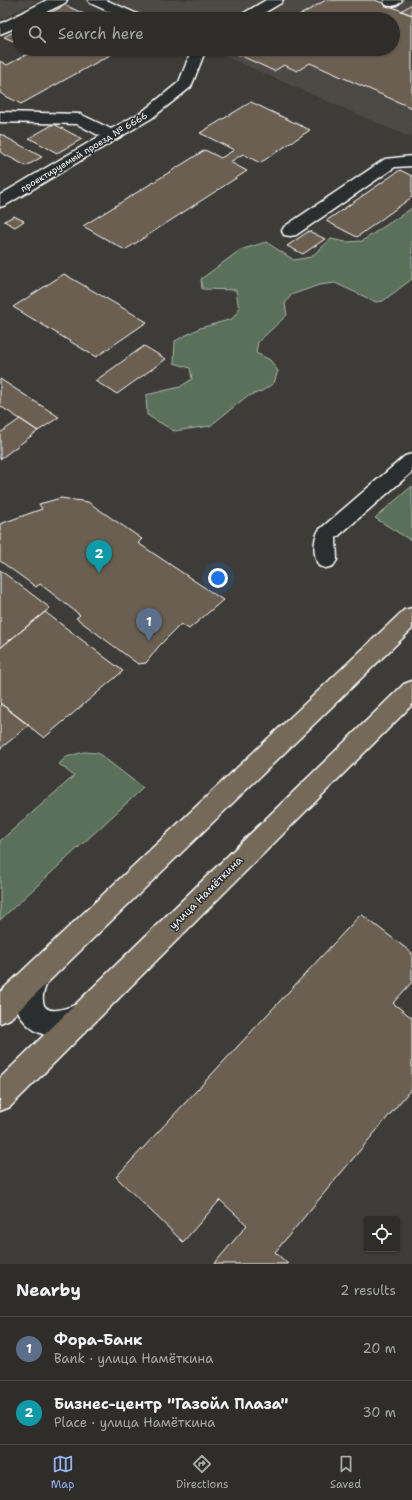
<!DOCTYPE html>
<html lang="en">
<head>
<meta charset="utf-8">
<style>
  :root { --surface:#2e2d2a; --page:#3a3936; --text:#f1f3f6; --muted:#a7a8a8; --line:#494947; --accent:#95b2f1 }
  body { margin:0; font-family:"Shantell Sans",sans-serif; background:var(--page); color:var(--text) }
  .controls { position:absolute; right:12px; bottom:12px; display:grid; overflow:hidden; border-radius:4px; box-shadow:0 1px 3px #0004 }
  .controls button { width:36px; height:36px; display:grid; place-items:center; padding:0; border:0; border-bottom:1px solid var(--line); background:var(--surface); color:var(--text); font:20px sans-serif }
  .you { position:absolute; left:218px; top:578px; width:14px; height:14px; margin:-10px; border:3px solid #fff; border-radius:50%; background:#1a73e8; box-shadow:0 0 0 6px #1a73e833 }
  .badge { display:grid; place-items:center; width:26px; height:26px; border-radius:50%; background:var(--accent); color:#fff; font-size:13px; font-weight:700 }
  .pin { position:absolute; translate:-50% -33px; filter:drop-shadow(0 1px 2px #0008) }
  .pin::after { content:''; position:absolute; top:21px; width:14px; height:12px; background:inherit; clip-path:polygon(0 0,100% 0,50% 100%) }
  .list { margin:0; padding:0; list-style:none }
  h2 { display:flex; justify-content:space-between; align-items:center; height:52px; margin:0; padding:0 16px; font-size:17px }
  h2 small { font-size:13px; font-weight:400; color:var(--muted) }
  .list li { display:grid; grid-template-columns:26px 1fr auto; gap:12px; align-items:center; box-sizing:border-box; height:64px; padding:0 16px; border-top:1px solid var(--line) }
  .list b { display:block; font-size:15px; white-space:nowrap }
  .list p { margin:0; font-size:13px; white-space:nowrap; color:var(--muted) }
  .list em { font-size:13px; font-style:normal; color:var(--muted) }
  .icon { flex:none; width:22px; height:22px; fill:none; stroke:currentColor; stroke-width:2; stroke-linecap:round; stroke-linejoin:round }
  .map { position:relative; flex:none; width:412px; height:1264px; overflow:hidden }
  .search { position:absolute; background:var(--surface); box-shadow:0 1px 3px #0004; left:12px; right:12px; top:12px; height:44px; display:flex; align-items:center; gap:10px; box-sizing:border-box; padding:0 14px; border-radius:22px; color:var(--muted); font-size:15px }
  .sheet { height:180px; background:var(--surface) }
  nav { display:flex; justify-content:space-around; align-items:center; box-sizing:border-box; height:56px; border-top:1px solid var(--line); background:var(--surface); font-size:11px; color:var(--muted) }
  nav a { display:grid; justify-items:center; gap:2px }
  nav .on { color:var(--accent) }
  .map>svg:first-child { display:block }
  .built { fill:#4e4a44 }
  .green { fill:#5a6f5a; stroke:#acb7ac }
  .building { fill:#6a5e51; stroke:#fff }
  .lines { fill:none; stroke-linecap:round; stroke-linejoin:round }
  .minor-casing { stroke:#fff; stroke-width:3 }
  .major-casing { stroke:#fff; stroke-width:3 }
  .minor { fill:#2a2d2e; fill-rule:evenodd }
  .major { fill:#746a5a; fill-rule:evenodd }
  .labels { text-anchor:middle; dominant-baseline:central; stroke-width:3; stroke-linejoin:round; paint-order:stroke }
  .far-street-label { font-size:9px; fill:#fff; stroke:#2a2d2e }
  .street-label { font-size:11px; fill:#fff; stroke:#2a2d2e }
</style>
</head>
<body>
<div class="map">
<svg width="412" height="1264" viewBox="0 0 412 1264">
  <rect width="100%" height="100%" fill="#3d3c38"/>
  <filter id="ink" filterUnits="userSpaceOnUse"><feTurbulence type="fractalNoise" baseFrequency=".025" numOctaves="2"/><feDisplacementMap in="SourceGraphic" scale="8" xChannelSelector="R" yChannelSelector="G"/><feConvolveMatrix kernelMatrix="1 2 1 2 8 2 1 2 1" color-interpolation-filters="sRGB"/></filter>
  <g filter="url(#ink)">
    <path class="built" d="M0,0H39L0,20Z
      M105,0H412V138L208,49H393V19H145Z"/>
    <path class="green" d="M412,208V279L383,301L376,302L335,283L319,285L291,295L285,304L287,315L258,342L256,353L270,360L278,371L274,383L262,391L246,397L210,426L174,431L147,415L146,395L180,387L192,379L190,368L174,363L175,341L200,328L232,319L239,310L236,290L202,289L201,279L240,250L266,242L294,260L311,257L331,239L346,242L362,241Z
      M412,486V538L410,540L375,518Z
      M84,752L98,753L143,788L0,920V841L74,776L59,764L66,757Z"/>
    <path class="building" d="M326,0H375L412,15V108L310,63L297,71L284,65L274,71L235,53L241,49H393V19H293Z
      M412,4V15L401,11Z
      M65,5L95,19H39Z
      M19,29V42L18,43L4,37Z
      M37,49H121L21,104L0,93V61L7,65Z
      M251,102L310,130L260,163L243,154L230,162L247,171L125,250L83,226L205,150L221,158L234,150L200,133Z
      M54,124L82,139L57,153L29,138Z
      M0,134L42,157L26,166L0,152Z
      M400,170L412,176V197L357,237L326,221Z
      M14,216L24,221L15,227L4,221Z
      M309,231L325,239L303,254L287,246Z
      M64,274L147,322L96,357L13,307Z
      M144,346L166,359L117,394L95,381Z
      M0,379L59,417L38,431L20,419L0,406Z
      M20,419L38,431L0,459V433Z
      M61,498L88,502L142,539L138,543L223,600L189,629L181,624L159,646L146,663L138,664L76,618L80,615L40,584L36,587L0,561V524L42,509L39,504Z
      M0,570L50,608L0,648Z
      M45,612L123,671L44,738L0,703V648Z
      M1,704L29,725L0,749V705Z
      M361,914L412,953V982L393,1003L412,1018V1088L275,1252L288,1264H214L247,1225L220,1200L183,1242L116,1177Z"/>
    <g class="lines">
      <g class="minor-casing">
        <path id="minor" d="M47,0H67L65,3L32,19H19V26L0,34V24Z
          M88,0H106L142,16L144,19H125L90,3Z
          M266,0H283L281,3L254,19H237L239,16Z
          M385,0H402C398,6 392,7 386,5L384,2Z
          M192,49H206L191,87L152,118L6,205L0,207V195L100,136L77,124L0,122V112L80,114L111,129L142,112L179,82Z
          M412,156V166L395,167L296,235L290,236L284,235L282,231L284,227L385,159Z
          M412,454V472L336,538L337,560L333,566L326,568L319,566C313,556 313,539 319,530L405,456Z
          M35,965L44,968C45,970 48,975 48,977C48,982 44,989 43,995C40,1021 70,1007 82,1002L92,1006L95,1015L92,1024C81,1028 71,1034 60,1036C38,1039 15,1020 16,998C17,987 22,978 26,968Z"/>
      </g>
      <g class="major-casing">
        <path id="major" d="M412,608V629L10,1019L0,1023V992L404,610Z
          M412,681V705L10,1107L0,1111V1078L404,684Z"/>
      </g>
      <use href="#minor" class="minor"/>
      <use href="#major" class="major"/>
    </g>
  </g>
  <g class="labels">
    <g class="far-street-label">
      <text transform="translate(84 152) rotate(-31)">проектируемый проезд № 6666</text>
    </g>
    <g class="street-label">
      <text transform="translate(206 893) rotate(-45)">улица Намёткина</text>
    </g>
  </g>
</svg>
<div class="controls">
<button><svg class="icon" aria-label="locate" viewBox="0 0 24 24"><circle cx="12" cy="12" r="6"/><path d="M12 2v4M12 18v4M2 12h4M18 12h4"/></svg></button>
</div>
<div class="you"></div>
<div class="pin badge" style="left:149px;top:641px;background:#5c6f8a">1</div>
<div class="pin badge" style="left:99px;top:573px;background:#0f9aa8">2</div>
<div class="search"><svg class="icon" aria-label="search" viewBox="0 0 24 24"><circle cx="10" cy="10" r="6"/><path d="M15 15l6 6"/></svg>Search here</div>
</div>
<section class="sheet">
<h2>Nearby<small>2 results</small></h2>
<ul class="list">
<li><span class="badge" style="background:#5c6f8a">1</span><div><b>Фора-Банк</b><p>Bank · улица Намёткина</p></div><em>20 m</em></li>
<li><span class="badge" style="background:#0f9aa8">2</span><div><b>Бизнес-центр &quot;Газойл Плаза&quot;</b><p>Place · улица Намёткина</p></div><em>30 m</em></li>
</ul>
</section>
<nav>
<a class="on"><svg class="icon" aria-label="map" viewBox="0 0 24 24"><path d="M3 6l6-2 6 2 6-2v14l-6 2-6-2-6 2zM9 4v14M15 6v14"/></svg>Map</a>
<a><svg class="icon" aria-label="directions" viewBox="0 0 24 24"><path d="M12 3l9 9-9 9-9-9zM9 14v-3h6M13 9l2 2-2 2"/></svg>Directions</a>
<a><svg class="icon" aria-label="saved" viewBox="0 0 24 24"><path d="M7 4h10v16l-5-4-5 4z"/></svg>Saved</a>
</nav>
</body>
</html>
